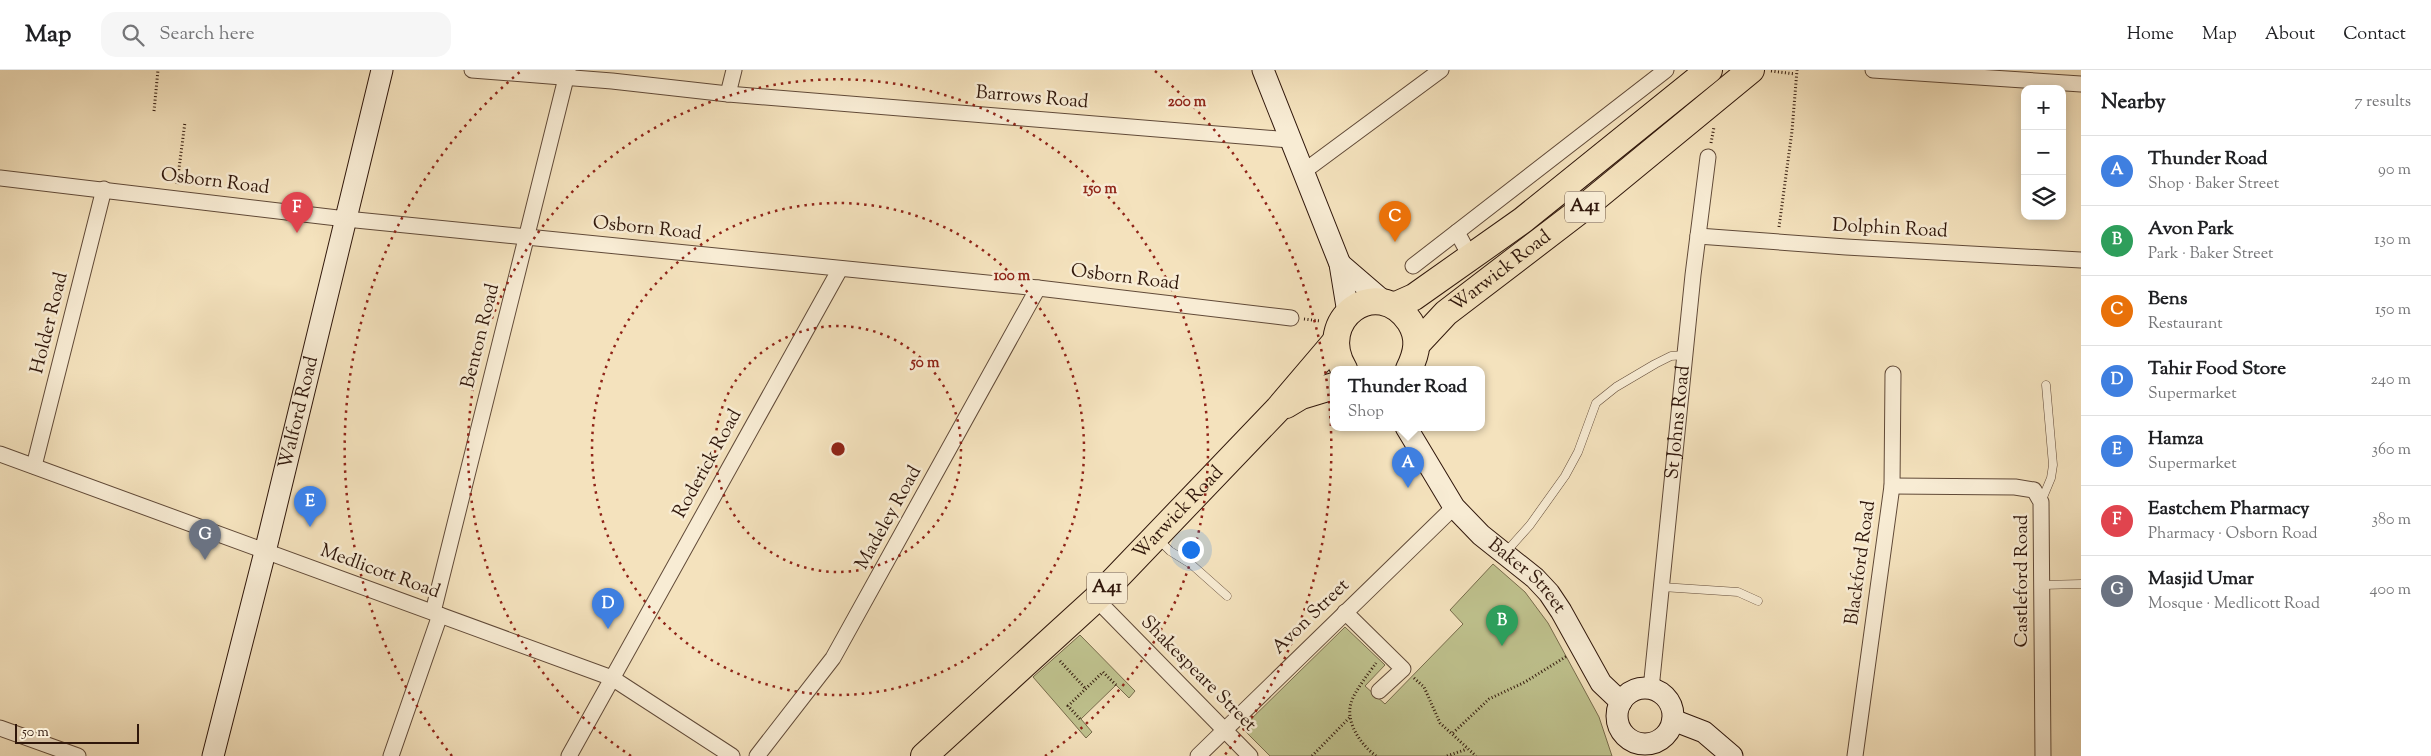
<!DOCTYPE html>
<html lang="en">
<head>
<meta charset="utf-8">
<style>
  :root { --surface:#fff; --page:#f6f6f6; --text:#202124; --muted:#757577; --line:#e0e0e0; --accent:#db2777 }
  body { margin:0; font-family:"Sorts Mill Goudy",serif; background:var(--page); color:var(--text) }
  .controls { position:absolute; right:15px; top:15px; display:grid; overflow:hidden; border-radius:10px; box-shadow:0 2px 12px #0003 }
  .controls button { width:45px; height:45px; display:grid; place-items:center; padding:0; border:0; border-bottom:1px solid var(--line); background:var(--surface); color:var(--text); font:25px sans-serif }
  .scale { position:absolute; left:15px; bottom:12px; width:124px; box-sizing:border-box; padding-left:5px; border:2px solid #30170b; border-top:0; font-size:14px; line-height:18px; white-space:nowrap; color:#30170b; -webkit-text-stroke:4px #f8ecd4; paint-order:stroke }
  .you { position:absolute; left:1190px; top:479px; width:18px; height:18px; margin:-12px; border:4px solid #fff; border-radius:50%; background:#1a73e8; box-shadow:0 0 0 8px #1a73e833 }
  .badge { display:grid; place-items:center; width:32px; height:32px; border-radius:50%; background:var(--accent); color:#fff; font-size:16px; font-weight:700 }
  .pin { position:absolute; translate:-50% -41px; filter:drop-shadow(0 1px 2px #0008) }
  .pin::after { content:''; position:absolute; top:26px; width:18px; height:15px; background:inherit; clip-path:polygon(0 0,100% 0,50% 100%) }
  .popup { position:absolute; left:1330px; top:296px; width:155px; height:65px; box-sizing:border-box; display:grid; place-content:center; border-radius:10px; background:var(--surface); filter:drop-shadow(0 1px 4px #0005); font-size:16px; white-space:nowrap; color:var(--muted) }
  .popup b { font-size:19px; color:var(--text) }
  .popup::after { content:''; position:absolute; left:50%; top:100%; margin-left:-10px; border:10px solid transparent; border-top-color:var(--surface) }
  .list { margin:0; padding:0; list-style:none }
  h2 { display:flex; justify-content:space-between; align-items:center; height:65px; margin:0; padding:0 20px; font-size:21px }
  h2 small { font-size:16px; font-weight:400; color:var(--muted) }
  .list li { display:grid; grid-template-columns:32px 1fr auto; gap:15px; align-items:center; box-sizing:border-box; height:70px; padding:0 20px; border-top:1px solid var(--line) }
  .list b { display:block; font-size:19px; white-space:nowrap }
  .list p { margin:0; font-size:16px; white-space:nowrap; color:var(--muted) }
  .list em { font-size:16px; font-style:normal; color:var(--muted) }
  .icon { flex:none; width:28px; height:28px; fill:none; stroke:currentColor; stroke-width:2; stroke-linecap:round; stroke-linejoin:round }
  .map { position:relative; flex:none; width:2081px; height:686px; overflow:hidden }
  header { display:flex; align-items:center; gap:30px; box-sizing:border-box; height:70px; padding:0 25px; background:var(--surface); border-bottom:1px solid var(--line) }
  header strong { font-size:24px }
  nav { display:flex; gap:28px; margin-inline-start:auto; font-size:18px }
  .search { width:350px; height:45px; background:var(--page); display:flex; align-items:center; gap:12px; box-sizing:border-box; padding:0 18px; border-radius:15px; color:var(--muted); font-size:19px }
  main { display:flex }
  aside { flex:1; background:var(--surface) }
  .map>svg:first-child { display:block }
  .green { fill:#bfc28e; stroke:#786c4c }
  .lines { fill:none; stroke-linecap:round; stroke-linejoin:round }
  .lane-casing { stroke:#614a38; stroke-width:9 }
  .street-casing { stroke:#614a38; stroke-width:17 }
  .secondary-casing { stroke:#30170b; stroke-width:23 }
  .highway-casing { stroke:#30170b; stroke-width:28 }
  .path { stroke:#30170b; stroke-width:3; stroke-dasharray:1 2.5; stroke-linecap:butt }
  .lane { stroke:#f8ecd4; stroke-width:8 }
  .street { stroke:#f8ecd4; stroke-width:15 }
  .secondary { stroke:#f8ecd4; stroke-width:21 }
  .highway { stroke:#f4e2bd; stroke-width:26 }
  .ring { fill:none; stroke:#8f2418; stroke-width:2.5; stroke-dasharray:2.5 5 }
  .labels { text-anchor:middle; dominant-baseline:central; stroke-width:5; stroke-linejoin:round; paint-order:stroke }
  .shield { fill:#f8ecd4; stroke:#6c5747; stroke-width:1 }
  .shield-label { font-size:18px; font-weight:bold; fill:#30170b }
  .street-label { font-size:19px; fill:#30170b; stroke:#f8ecd4 }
  .centre { fill:#8f2418; stroke:#f8ecd4; stroke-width:2.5 }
  .ring-label { font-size:15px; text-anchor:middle; font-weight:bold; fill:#8f2418; stroke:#f8ecd4; stroke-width:5; stroke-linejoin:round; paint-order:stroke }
</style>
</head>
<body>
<header>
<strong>Map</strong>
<div class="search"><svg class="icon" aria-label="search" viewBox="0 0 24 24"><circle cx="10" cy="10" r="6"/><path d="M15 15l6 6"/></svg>Search here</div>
<nav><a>Home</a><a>Map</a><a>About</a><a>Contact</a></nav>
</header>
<main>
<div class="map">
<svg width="2081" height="686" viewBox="0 0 2081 686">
  <rect width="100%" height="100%" fill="#f4e2bd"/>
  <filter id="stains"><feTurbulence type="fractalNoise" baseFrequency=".004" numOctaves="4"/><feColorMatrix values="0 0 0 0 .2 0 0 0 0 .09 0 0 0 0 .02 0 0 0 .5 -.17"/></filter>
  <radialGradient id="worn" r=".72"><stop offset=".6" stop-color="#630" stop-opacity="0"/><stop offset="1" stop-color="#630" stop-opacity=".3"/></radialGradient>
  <path class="green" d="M1493,494L1525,522L1548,553L1599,647L1612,686H1270L1242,658L1345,557L1385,595L1365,616L1385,634L1463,554L1450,540Z
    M1080,565L1135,621L1129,628L1116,615L1081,649L1092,662L1086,668L1033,607Z"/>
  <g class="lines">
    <g class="lane-casing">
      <path id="lane" d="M2041,432L2051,408L2053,395L2046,315
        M1158,469L1170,481L1191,494L1227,526
        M1505,483L1530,455L1565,406L1578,382L1596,333L1616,317L1655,294L1671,286L1685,285
        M2042,515L2081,514
        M1662,517L1738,522L1758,531"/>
    </g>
    <g class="street-casing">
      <g id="street">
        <path d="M472,0L612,11L728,24L1290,70"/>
        <path d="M1873,0L2081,14"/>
        <path d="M728,24L734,0"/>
        <path d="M1303,102L1441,0"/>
        <path d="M0,108L346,149L1038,218L1291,248"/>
        <path d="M1698,166L1846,177L2081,190"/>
        <path d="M1471,188L1457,162L1666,0"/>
        <path d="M1413,196L1457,162"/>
        <path d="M0,384L612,608L732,686"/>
        <path d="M34,396L104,119"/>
        <path d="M1892,416L2015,417L2034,420L2041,432L2043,686"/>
        <path d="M1096,529L1250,686"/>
        <path d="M433,542L568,0"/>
        <path d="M1345,542L1403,599L1379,621"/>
        <path id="s1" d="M1651,619L1693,205L1708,87"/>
        <path d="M0,658L78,686"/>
        <path d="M391,686L440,545"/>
        <path d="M569,686L840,199"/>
        <path d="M757,686L833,588L1038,218"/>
        <path d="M1198,686L1454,437"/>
        <path d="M1855,686L1892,416L1893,304"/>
      </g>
    </g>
    <g class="secondary-casing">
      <g id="secondary">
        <path d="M1263,0L1340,194L1348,243"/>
        <path d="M1340,194L1383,231"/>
        <path id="s2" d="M1406,357L1454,437L1481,465L1535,508L1549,523L1561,541L1601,613L1621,632"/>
        <circle cx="1645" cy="646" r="28"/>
        <path d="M1673,650L1704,662L1732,686"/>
        <path id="s3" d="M213,686L265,482L382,0"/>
      </g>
    </g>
    <g class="highway-casing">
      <g id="highway">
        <path d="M1396,235L1414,227L1523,150L1709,0"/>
        <path id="s4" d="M1418,273L1446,243L1582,139L1751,0"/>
        <path d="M1344,299C1314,250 1377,203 1410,252C1420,268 1417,283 1409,299"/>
        <path d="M1286,335L1301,326L1334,316"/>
        <path id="s5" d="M924,686L1096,529L1278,339L1335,272"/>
      </g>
    </g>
    <path class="path" d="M1771,1L1795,4
      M154,41L158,0
      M1711,73L1714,57
      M177,114L185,52
      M1779,157L1792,61L1797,0
      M1304,249L1320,251
      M1060,591L1085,618
      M1414,608L1424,617L1440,653L1476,686
      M1080,649L1068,636L1103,602L1116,615
      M1453,663L1489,629L1525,612L1567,586
      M1312,686L1350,647
      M1376,686C1361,675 1345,652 1351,633C1354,622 1369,603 1376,593
      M1447,686L1467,679"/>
    <use href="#lane" class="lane"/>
    <use href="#street" class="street"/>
    <use href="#secondary" class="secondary"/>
    <use href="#highway" class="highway"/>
  </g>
  <g class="ring">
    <circle cx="838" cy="379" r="123"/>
    <circle cx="838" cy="379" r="246"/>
    <path d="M631 686A370 370 0 1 1 1045 686"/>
    <path d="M452 686A493 493 0 0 1 521 1M1155 1A493 493 0 0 1 1224 686"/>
  </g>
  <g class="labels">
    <g class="shield">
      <rect x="1565" y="121.5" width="40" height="31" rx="4"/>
      <rect x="1087" y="502.5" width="40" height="31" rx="4"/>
    </g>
    <g class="shield-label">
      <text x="1585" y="137">A41</text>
      <text x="1107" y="518">A41</text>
    </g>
    <g class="street-label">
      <text transform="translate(1032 28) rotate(5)">Barrows Road</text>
      <text transform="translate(215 112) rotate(7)">Osborn Road</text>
      <text transform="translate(647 159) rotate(6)">Osborn Road</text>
      <text transform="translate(1890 159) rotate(3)">Dolphin Road</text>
      <text stroke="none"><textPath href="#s4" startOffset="110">Warwick Road</textPath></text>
      <text transform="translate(1125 208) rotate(7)">Osborn Road</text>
      <text transform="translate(50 253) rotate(-76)">Holder Road</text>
      <text transform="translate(481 266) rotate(-76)">Benton Road</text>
      <text stroke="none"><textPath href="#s3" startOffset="354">Walford Road</textPath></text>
      <text stroke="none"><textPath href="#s1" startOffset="268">St Johns Road</textPath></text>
      <text transform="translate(708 394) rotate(-61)">Roderick Road</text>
      <text stroke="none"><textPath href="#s5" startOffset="352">Warwick Road</textPath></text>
      <text transform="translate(889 448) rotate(-61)">Madeley Road</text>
      <text transform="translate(1861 493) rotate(-82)">Blackford Road</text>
      <text transform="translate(380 502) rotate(20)">Medlicott Road</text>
      <text stroke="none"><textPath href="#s2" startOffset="194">Baker Street</textPath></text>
      <text transform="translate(2022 511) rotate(-90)">Castleford Road</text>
      <text transform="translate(1311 547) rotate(-44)">Avon Street</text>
      <text transform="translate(1198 604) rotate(45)">Shakespeare Street</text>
    </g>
  </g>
  <circle cx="838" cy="379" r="8" class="centre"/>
  <g class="ring-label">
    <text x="1187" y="36">200 m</text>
    <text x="1100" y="123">150 m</text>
    <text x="1012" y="210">100 m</text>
    <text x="925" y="297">50 m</text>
  </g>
  <rect width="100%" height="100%" filter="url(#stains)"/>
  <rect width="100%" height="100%" fill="url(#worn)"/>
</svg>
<div class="controls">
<button>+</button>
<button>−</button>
<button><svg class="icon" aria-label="layers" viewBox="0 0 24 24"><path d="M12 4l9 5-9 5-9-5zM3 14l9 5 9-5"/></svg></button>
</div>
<div class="scale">50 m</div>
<div class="you"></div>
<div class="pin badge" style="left:1408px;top:418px;background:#3f7fe0">A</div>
<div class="popup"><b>Thunder Road</b>Shop</div>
<div class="pin badge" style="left:1502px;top:576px;background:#2e9e5b">B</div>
<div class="pin badge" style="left:1395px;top:172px;background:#e8710a">C</div>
<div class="pin badge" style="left:608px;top:559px;background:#3f7fe0">D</div>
<div class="pin badge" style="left:310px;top:457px;background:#3f7fe0">E</div>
<div class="pin badge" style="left:297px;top:163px;background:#e0444e">F</div>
<div class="pin badge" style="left:205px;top:490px;background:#6b7280">G</div>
</div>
<aside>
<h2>Nearby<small>7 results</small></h2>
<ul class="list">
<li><span class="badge" style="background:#3f7fe0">A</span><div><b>Thunder Road</b><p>Shop · Baker Street</p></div><em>90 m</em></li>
<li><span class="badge" style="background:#2e9e5b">B</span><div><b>Avon Park</b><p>Park · Baker Street</p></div><em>130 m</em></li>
<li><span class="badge" style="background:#e8710a">C</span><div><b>Bens</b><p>Restaurant</p></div><em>150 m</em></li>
<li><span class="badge" style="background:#3f7fe0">D</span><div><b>Tahir Food Store</b><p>Supermarket</p></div><em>240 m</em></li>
<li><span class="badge" style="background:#3f7fe0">E</span><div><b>Hamza</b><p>Supermarket</p></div><em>360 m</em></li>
<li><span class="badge" style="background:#e0444e">F</span><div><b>Eastchem Pharmacy</b><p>Pharmacy · Osborn Road</p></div><em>380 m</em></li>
<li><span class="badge" style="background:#6b7280">G</span><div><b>Masjid Umar</b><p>Mosque · Medlicott Road</p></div><em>400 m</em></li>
</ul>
</aside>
</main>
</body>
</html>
